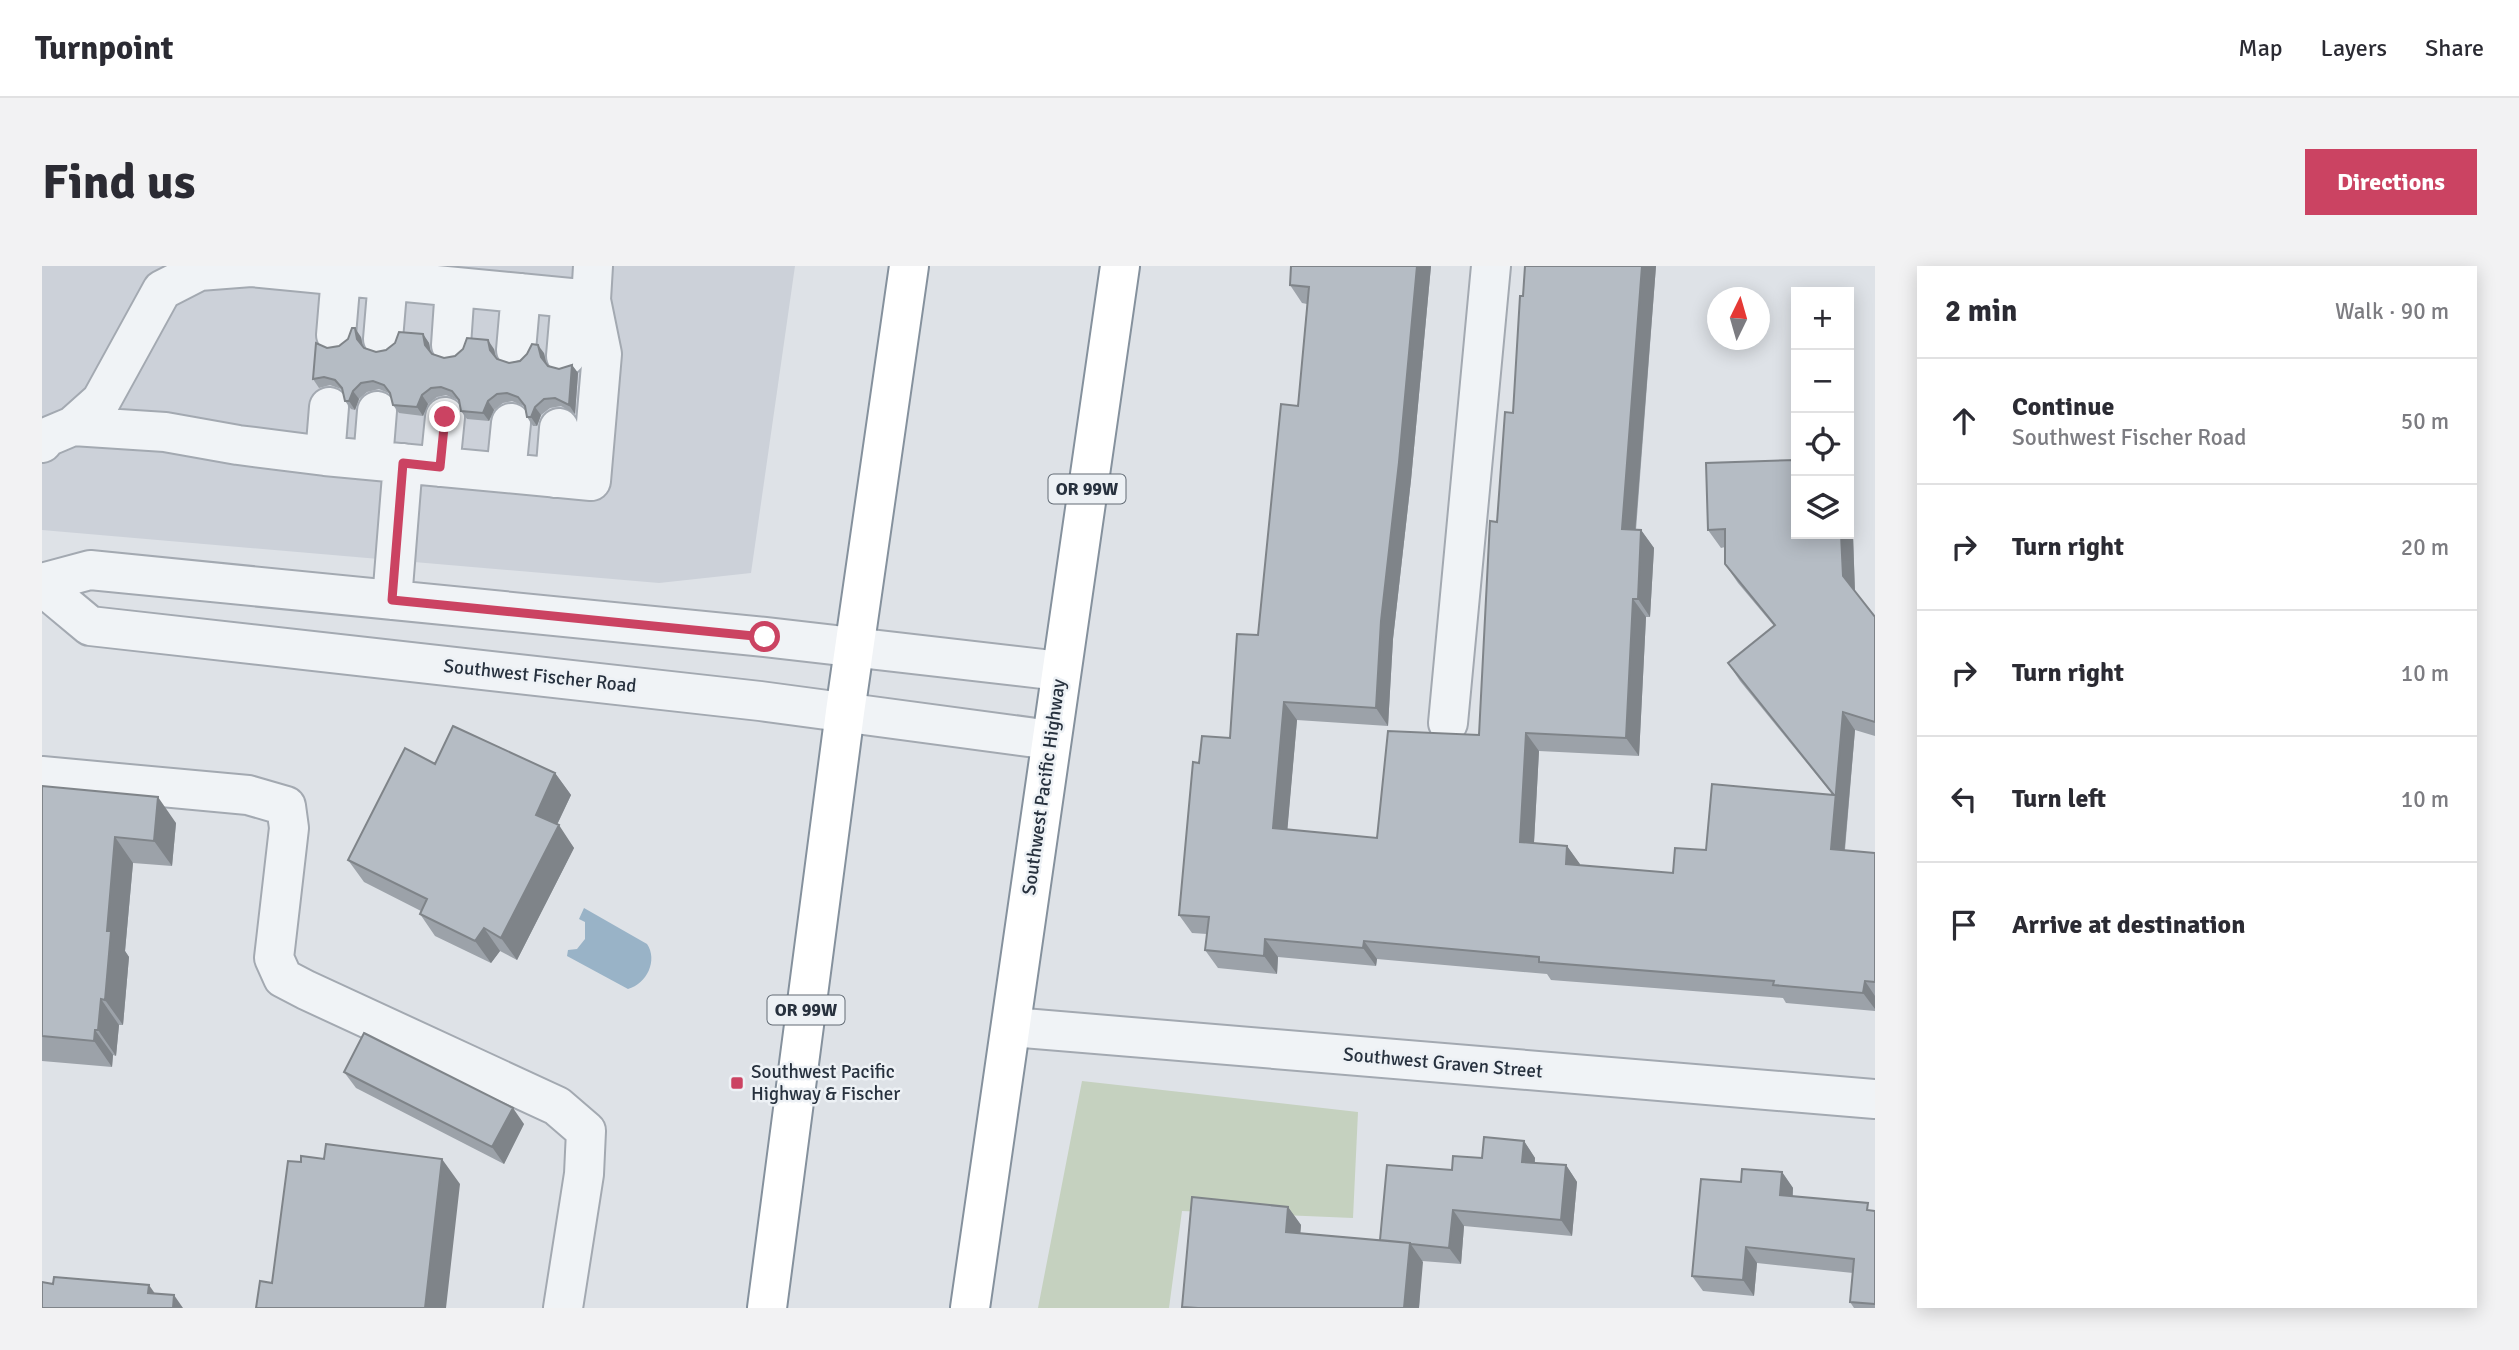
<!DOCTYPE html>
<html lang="en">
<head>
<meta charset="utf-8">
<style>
  :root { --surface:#fff; --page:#f2f2f3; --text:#2b2b33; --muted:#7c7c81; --line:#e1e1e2; --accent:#cb4362 }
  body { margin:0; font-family:Signika,sans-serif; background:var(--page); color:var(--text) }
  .controls { position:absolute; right:21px; top:21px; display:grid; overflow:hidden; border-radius:0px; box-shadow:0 4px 18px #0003 }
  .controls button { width:63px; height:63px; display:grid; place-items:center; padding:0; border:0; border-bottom:2px solid var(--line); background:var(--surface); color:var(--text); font:35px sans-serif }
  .compass { position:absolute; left:1665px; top:21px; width:63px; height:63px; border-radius:50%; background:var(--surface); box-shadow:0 4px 18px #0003; rotate:5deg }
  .stop { position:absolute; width:21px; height:21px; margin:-16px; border:5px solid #cb4362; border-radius:50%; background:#fff }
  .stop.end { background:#cb4362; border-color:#fff; box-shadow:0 2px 7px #0008 }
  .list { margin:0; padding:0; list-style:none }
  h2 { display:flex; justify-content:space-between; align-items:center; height:91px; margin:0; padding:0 28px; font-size:30px }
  h2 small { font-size:23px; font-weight:400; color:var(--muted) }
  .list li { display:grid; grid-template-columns:46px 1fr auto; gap:21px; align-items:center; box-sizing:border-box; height:126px; padding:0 28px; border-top:2px solid var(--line) }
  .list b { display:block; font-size:26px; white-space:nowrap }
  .list p { margin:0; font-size:23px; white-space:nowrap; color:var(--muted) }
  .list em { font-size:23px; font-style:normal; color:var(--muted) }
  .icon { flex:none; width:38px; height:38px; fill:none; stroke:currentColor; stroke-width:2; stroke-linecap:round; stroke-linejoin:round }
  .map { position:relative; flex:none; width:1833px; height:1042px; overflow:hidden; border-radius:0px }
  header { display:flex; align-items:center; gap:42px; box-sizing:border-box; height:98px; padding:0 35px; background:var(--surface); border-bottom:2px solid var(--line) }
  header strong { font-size:33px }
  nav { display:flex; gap:38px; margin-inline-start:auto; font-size:24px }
  .intro { display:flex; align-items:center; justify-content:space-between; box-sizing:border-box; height:168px; padding:0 42px }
  h1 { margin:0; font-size:49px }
  .button { padding:18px 32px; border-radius:0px; background:var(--accent); color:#fff; font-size:24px; font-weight:700 }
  main { display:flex; gap:42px; padding:0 42px }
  aside { flex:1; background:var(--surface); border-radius:0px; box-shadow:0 4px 18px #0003 }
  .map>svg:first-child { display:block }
  .built { fill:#ccd1d9 }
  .green { fill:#c5d1bf }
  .water { fill:#99b3c7 }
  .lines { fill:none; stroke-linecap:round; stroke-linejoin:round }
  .minor-casing { stroke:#a3a9b1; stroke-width:42 }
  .highway-casing { stroke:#85919d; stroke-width:42 }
  .minor { stroke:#f0f3f6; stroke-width:38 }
  .highway { stroke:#fff; stroke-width:38 }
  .wall { fill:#9ca2a9 }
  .shaded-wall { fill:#7f8489 }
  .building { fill:#b5bcc4; stroke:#7f8489; stroke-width:2 }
  .route { stroke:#cb4362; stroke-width:9 }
  .poi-dot { fill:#cb4362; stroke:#edf1f5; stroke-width:2.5 }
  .labels { text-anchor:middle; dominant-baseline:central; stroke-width:5; stroke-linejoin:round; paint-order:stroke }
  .shield { fill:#edf1f5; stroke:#626b75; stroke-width:2 }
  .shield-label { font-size:18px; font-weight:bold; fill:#27313e }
  .street-label { font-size:19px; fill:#27313e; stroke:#edf1f5 }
  .poi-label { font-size:19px; fill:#27313e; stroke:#edf1f5; text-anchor:start }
</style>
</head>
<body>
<header>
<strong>Turnpoint</strong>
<nav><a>Map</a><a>Layers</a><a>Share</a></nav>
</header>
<div class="intro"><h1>Find us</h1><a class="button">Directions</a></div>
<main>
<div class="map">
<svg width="1833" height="1042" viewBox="0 0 1833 1042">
  <rect width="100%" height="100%" fill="#dee2e7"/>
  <path class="built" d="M0,0H753L709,307L617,317L0,264Z"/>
  <path class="green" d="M1040,815L1316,846L1311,952L1140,945L1127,1042H996Z"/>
  <path class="water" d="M542,642L605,678C616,694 605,718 586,723L525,690L526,684L535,683L543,673V656L537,653Z"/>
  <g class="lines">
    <g class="minor-casing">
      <path id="minor" d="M294,69L299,10
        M341,73L346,14
        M409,79L413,21
        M474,84L479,27
        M524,90L529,32
        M31,160L59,135L120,24L157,5L209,1L549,34
        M0,177L5,171L31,160L123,166L196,179L283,190L549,215L560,88L549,34L551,0
        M283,190L287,141
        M331,194L335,145
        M398,201L403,151
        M464,207L469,157
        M513,212L517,162
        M0,317L48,304L723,371L1018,405
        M0,320L48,360L718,435L1009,474
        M350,334L361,197
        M1406,457L1449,0
        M0,510L206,529L244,540L247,562L232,692L241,712L264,724L515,840L544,865L542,908L521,1042
        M969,761L1833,833"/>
    </g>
    <g class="highway-casing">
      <path id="highway" d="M725,1042L803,446L867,0
        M928,1042L1078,0"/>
    </g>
    <use href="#minor" class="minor"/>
    <use href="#highway" class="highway"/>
  </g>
  <path class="wall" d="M1389,0L1369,214L1351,373L1346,460L1255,454L1245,564L1335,572L1437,469L1455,256L1471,147L1483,0H1614L1594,264H1599L1612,282L1608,351H1604L1597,490L1497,485L1492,577L1525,580L1538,599L1631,607L1664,584L1790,528L1698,415L1686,397L1732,360L1696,317L1683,298V281L1679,282L1666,264L1664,197L1807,268V207L1809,211L1813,326L1833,351V470L1813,464L1803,584L1833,587V745L1744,737L1741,732L1509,714L1505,708L1335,693L1334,700L1236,691L1235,708L1176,702L1163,684L1165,668L1150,667L1137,649L1157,497L1188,472L1216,369L1256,140L1265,38L1260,37L1248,19Z
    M381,68L387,77L389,86L390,88L402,92L452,83L455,93L467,97L502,87L504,98L506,100L517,103L530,99L536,107L533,148L519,140L508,142L499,149L495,160H491L485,151L482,140L470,135L461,137L452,144L447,155L425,153L419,145L416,134L404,129L395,131L386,138L381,150L357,147L351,139L349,128L337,123L325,126L317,133L313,144L309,143L303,135L301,125L299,123L288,119L277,122L271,113L285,82L297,80L319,71L322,82L334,86L344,84Z
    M393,498L513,507L529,529L515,559L532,582L475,694L458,685L449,697L393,670L378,648L379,645L322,616L306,594Z
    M0,520L134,557L130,600L91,597L83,685L87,691L81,759H77L74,790L71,789L70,801L0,795Z
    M302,806L482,858L462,898L314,822Z
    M1482,875L1493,892V897L1524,899L1535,916L1530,970L1422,960L1419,998L1380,995L1377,1042H1141L1140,1041L1246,941L1259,959L1258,967L1338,974L1410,904Z
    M1740,906L1751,922V930L1833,945V1042H1812L1808,1036L1811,1007L1715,997L1712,1030L1661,1025L1650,1010L1699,916Z"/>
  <path class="shaded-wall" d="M1375,0H1389L1369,214L1351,373L1346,460L1334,442L1339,355Z
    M1600,0H1614L1592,281L1580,263Z
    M313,62L319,71L321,82L315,73Z
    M381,68L387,77L389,88L383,79Z
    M446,74L452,83L454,93L448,84Z
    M496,79L502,87L505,100L499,91Z
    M530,99L536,107L533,148L527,139Z
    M311,125L317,133L313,144L307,135Z
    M380,129L386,138L381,150L375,141Z
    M446,135L452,144L447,155L441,147Z
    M493,141L499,149L495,160L489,151Z
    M1807,207L1809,211L1813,328L1801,310L1799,268H1807Z
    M1599,264L1612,282L1608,351L1596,333Z
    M1591,333L1604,351L1597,490L1584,472Z
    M1242,436L1255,454L1244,580L1231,562Z
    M1801,446L1813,464L1801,601L1789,583Z
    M1484,467L1497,485L1491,594L1478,576Z
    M513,507L529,529L509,571L494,549Z
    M116,531L134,557L130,600L112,575Z
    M517,559L532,582L475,694L459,672Z
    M73,571L91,597L83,685L87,691L81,759L63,734L65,665Z
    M1525,580L1538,598L1537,616L1524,598Z
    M442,662L458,685L449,697L433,675Z
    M1223,673L1236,691L1235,708L1222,690Z
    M1322,675L1335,693L1334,700L1321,682Z
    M1823,715L1833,730V743L1821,727Z
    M59,733L77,759L74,790L56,764Z
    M53,764L71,789L70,801L52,775Z
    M471,842L482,858L462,898L450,881Z
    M1482,875L1493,892L1491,912L1480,896Z
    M400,893L418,918L404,1042H383Z
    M1524,899L1535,916L1530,970L1519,954Z
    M1740,906L1751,922L1749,945L1738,929Z
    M1246,941L1259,959L1257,985L1244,966Z
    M1411,944L1422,960L1419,998L1407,982Z
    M1368,977L1381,996L1377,1042H1362Z
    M1704,981L1715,997L1712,1030L1701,1014Z
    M107,1019L123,1042L106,1027Z
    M132,1029L141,1042H131Z"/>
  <path class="building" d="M1249,0H1375L1357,196L1339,355L1334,442L1242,436L1231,562L1335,572L1346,465L1437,469L1448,255L1455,256L1463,146L1471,147L1478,30H1481L1483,0H1600L1580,263L1599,264L1596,333H1591L1584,472L1484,467L1478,576L1525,580L1524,598L1631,607L1633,582L1664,584L1670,518L1792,529L1686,397L1733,359L1683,298V263L1666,264L1664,197L1754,194V268H1799L1801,310L1833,351V456L1801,446L1789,583L1833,587V716L1823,715L1821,727L1731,719L1732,715L1497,696V691L1322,675L1321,682L1223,673L1222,690L1163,684L1167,651L1137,649L1151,496L1157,497L1160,470L1188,472L1195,368L1216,369L1239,138L1256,140L1267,21L1248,19Z
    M310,62H313L315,73L322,82L334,86L344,84L353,77L357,66L381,68L383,79L390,88L402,92L413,90L421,83L425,72L446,74L448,84L455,93L467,97L478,95L485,88L490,78L496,79L499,91L506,100L517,103L530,99L527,139L513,132L502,133L493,141L489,151H485L483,140L476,131L465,127L455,128L446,135L441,147L419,145L417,134L410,125L399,121L389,122L380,129L375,141L351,139L348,127L342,119L331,115L319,117L311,125L307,135H303L300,122L293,114L282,111L271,113L274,77L285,82L297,80L306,73Z
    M411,460L513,507L494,549L517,559L459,672L442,662L433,675L378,648L385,633L306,594L363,482L393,498Z
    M0,520L116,531L112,575L73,571L65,665H69L63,734L59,733L56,764H53L52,775L0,770Z
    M322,767L471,842L450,881L302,806Z
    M1442,871L1482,875L1480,896L1524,899L1519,954L1411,944L1407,982L1369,978L1368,977L1338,974L1345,899L1410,904L1411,890L1440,892Z
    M284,878L400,893L383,1042H214L218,1015L230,1017L246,895L259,896V890L282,893Z
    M1700,903L1740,906L1738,929L1826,937L1825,944L1833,945V1038L1808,1036L1812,993L1704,981L1701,1014L1650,1010L1659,913L1699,916Z
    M1150,931L1246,941L1244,966L1368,977L1362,1042H1156L1140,1041Z
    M12,1011L107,1019L106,1027L132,1029L131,1042H0V1016L11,1018Z"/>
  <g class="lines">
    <path class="route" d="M403,151L398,201L361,197L350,334L723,371"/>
  </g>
  <rect class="poi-dot" x="688" y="810" width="14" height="14" rx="3.5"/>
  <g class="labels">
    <g class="shield">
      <rect x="1006.5" y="208.5" width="77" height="29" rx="5"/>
      <rect x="725.5" y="729.5" width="77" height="29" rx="5"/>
    </g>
    <g class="shield-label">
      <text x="1045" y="223">OR 99W</text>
      <text x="764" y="744">OR 99W</text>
    </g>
    <g class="street-label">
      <text transform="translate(498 410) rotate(6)">Southwest Fischer Road</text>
      <text transform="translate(1002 521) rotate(-82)">Southwest Pacific Highway</text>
      <text transform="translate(1401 797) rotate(5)">Southwest Graven Street</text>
    </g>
    <g class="poi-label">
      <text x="709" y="806">Southwest Pacific<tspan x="709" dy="22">Highway &amp; Fischer</tspan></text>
    </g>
  </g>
</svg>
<div class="controls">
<button>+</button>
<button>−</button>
<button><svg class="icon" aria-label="locate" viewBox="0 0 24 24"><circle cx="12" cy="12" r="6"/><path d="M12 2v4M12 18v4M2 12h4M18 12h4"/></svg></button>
<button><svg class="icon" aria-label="layers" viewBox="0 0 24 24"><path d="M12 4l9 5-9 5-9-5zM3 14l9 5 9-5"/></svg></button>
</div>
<svg class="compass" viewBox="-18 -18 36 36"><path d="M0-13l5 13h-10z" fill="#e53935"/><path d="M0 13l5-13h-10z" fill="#7c7c81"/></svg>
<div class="stop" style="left:723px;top:371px"></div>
<div class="stop end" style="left:403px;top:151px"></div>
</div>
<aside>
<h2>2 min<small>Walk · 90 m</small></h2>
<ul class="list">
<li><svg class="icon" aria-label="ahead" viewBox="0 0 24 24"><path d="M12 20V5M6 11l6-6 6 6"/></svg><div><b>Continue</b><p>Southwest Fischer Road</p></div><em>50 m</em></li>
<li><svg class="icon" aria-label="right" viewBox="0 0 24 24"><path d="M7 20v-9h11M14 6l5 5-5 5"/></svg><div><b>Turn right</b></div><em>20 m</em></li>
<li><svg class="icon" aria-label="right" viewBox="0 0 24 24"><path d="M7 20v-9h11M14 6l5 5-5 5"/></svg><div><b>Turn right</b></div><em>10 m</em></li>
<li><svg class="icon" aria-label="left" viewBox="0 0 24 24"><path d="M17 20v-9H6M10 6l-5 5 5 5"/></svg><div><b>Turn left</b></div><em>10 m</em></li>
<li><svg class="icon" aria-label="arrive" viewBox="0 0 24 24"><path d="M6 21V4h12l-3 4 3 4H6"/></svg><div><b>Arrive at destination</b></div></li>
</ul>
</aside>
</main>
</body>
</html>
